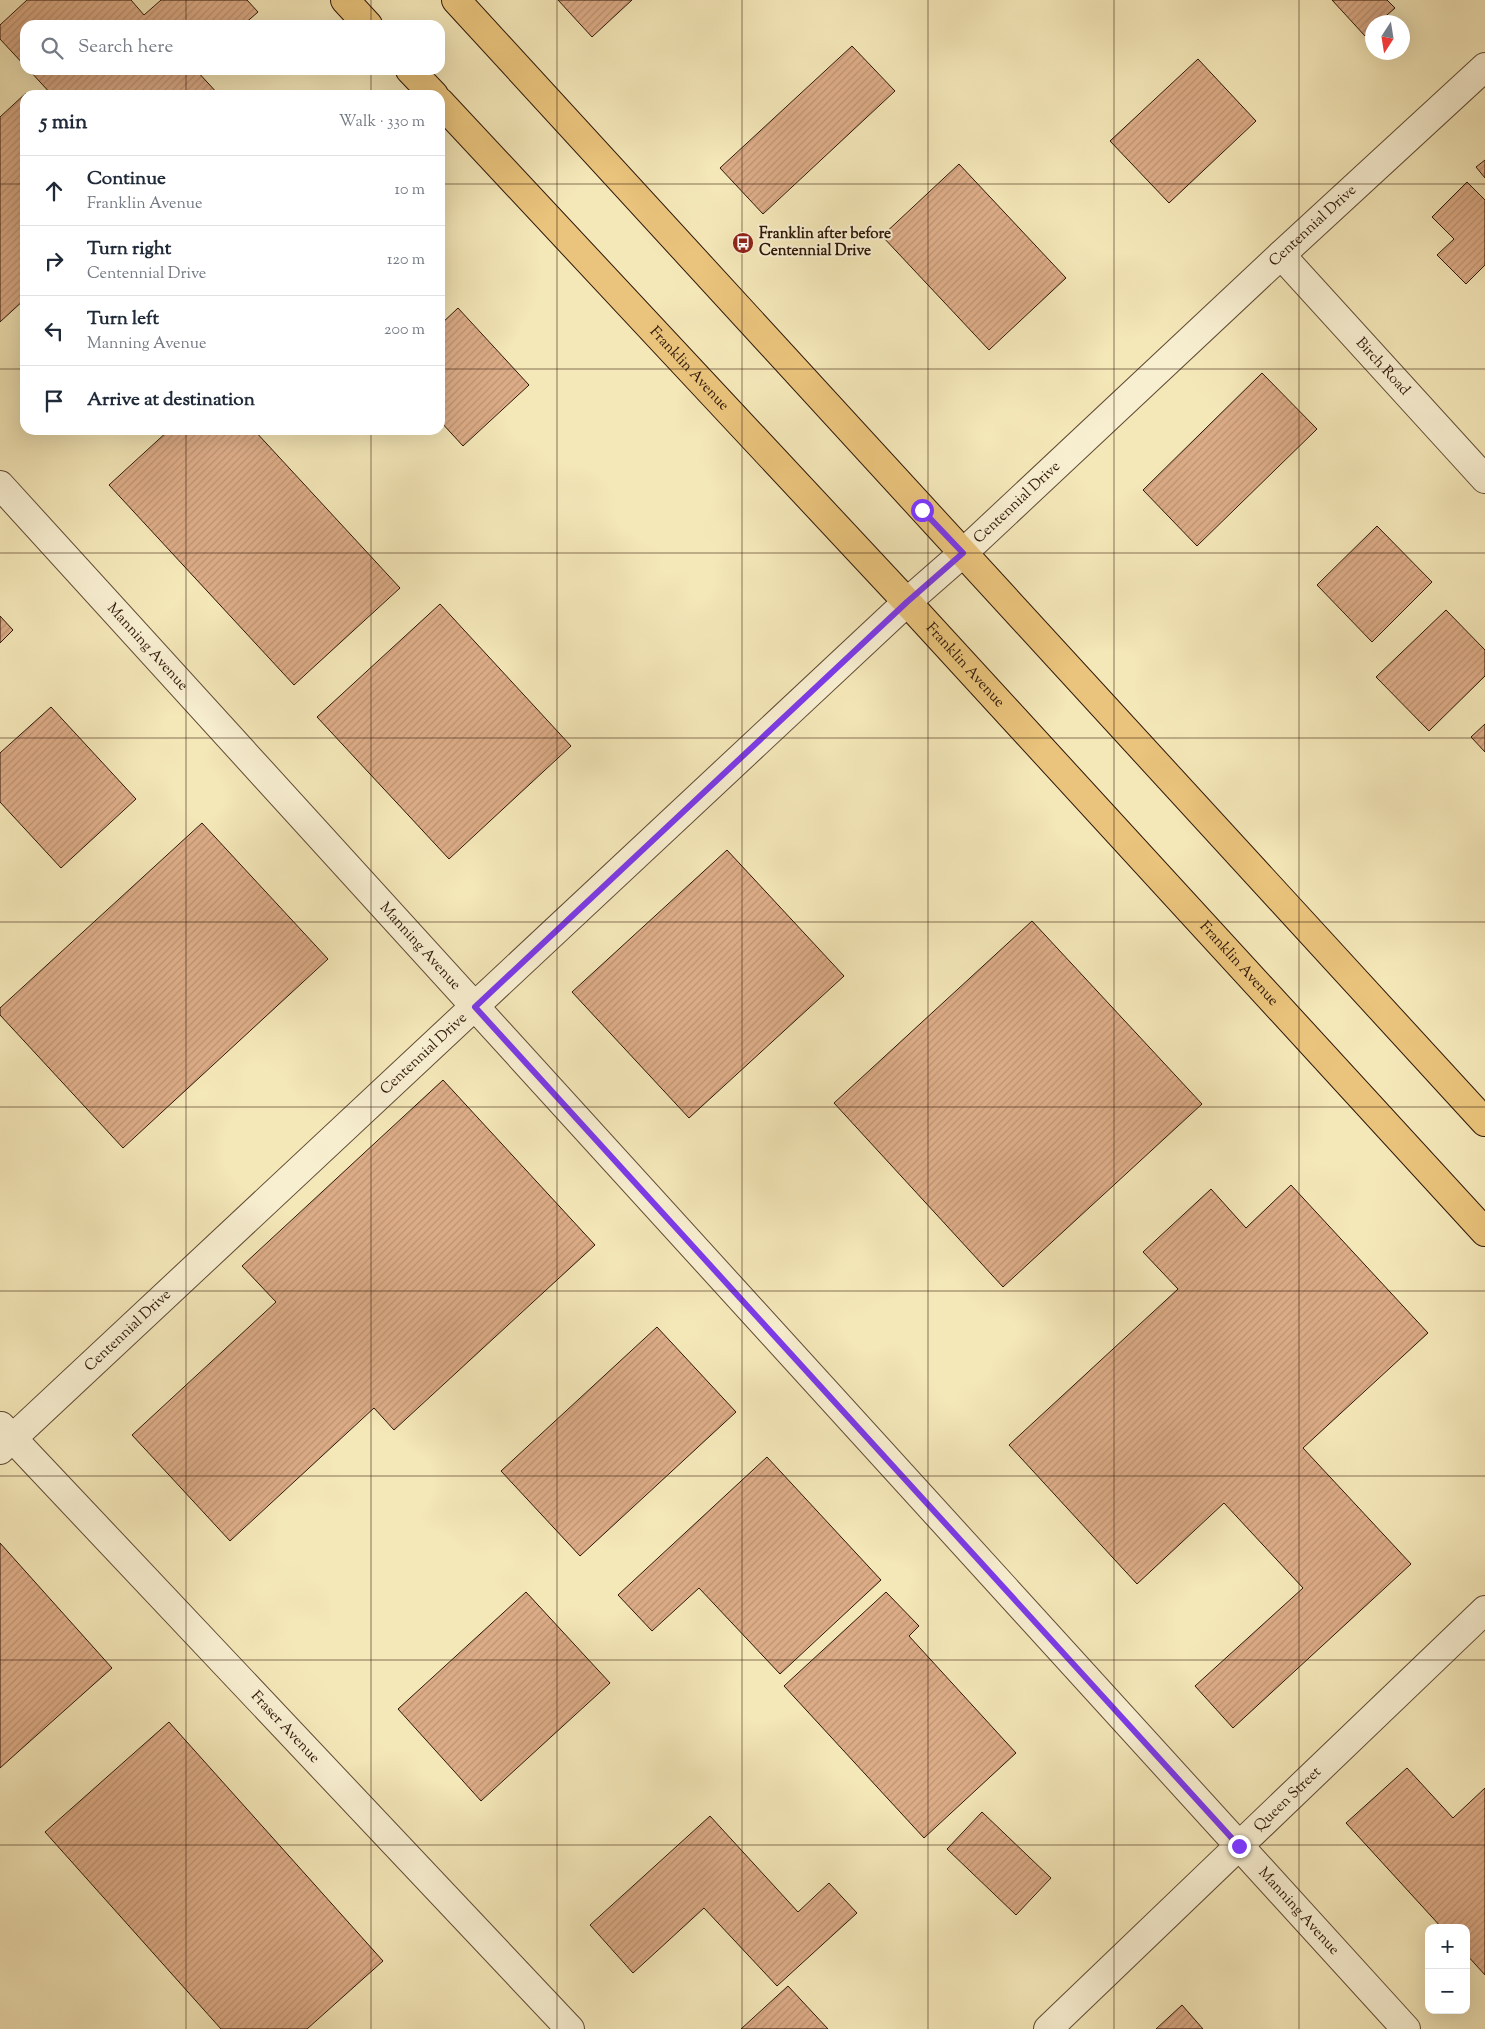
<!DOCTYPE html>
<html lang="en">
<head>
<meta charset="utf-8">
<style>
  :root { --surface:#fff; --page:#f2f2f3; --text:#1f2937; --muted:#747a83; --line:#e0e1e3 }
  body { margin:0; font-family:"Sorts Mill Goudy",serif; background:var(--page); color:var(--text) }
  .controls { position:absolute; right:15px; bottom:15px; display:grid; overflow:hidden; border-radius:10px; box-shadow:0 5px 20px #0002 }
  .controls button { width:45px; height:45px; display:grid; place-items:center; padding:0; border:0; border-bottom:1px solid var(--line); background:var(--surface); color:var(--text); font:25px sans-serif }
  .compass { position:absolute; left:1365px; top:15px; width:45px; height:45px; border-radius:50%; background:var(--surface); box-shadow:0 5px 20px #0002; rotate:192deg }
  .stop { position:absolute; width:15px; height:15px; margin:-11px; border:4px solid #7c3aed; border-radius:50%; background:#fff }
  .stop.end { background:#7c3aed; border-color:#fff; box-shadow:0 1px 5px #0008 }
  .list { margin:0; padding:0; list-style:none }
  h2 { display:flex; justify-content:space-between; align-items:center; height:65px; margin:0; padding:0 20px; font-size:21px }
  h2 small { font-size:16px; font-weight:400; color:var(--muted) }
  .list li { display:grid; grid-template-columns:32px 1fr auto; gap:15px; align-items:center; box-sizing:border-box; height:70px; padding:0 20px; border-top:1px solid var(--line) }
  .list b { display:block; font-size:19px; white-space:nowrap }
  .list p { margin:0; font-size:16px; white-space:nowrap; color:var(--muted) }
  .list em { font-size:16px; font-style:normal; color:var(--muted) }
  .icon { flex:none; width:28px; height:28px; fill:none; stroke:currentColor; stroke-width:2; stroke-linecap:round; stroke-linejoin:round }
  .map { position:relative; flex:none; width:1485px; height:2029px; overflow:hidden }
  .search { position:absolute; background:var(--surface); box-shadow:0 5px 20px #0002; left:20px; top:20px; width:425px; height:55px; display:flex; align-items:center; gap:12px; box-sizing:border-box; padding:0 18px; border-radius:15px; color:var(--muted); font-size:19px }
  .panel { position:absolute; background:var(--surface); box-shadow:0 5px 20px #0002; left:20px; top:90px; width:425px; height:345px; border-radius:15px }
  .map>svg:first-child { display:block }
  .building { fill:url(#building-hatch); stroke:#2e1708 }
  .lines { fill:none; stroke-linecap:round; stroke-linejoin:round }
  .minor-casing { stroke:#604b34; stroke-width:30 }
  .major-casing { stroke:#2e1708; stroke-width:30 }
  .minor { stroke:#f8efd1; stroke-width:28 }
  .major { stroke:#eac47c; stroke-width:28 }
  .route { stroke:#7c3aed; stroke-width:6 }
  .grid { fill:none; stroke:#2e1708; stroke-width:1; stroke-opacity:0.55 }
  .labels { text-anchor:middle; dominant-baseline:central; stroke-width:4; stroke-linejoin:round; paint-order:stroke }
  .street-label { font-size:15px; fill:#2e1708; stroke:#f8efd1 }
  .poi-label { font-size:15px; font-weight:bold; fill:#2e1708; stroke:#f8efd1; text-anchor:start }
</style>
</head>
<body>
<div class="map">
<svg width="1485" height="2029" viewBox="0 0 1485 2029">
  <defs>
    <pattern id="building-hatch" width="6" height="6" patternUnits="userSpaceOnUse" patternTransform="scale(1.25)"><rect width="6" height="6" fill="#dcac87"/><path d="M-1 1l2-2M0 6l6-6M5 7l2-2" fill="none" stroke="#bd9373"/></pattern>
  </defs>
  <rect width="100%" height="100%" fill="#f4e7b8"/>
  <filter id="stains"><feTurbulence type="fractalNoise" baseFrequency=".004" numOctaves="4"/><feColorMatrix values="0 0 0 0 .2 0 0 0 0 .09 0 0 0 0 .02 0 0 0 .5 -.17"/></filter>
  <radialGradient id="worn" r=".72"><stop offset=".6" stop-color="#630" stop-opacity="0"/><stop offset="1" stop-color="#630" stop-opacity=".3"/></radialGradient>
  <path class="building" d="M27,0H131L144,15L161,0H247L258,12L243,25H25V66L0,39V25Z
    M558,0H632L592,37Z
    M1332,0H1387L1395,8L1379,22H1372V29L1365,36Z
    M852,46L895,91L763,214L720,168Z
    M1198,59L1256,121L1169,203L1110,141Z
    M29,70H196L219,95H52Z
    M26,93L28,95H25V299L0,322V117Z
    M1485,160V178L1476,167Z
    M959,164L1066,278L989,350L882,236Z
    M1467,182L1485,200V265L1466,284L1437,255L1454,239L1432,217Z
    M458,308L529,385L463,446L440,421V325Z
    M1262,373L1317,429L1197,546L1143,490Z
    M169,430H254L400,588L294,685L109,485Z
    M1377,526L1432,582L1372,642L1317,585Z
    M440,604L571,746L449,859L317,717Z
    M1446,610L1485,650V676L1429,731L1376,677Z
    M0,616L13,630L0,643Z
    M51,707L136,799L61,868L0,802V753Z
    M1485,724V752L1471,737Z
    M202,823L328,959L123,1148L0,1015V1008Z
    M727,850L844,976L689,1118L572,992Z
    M1032,921L1202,1104L1003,1287L834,1103Z
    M443,1080L595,1245L394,1430L374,1408L230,1541L132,1435L276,1302L242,1266Z
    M1291,1185L1428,1333L1303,1448L1411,1564L1233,1728L1195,1686L1303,1588L1224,1503L1137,1584L1009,1445L1178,1289L1143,1252L1211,1189L1246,1228Z
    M657,1327L736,1412L580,1556L501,1471Z
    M767,1457L881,1580L780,1674L699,1588L652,1631L618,1595Z
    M0,1543L112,1668L0,1768Z
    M526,1592L610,1683L481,1801L398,1709Z
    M886,1592L919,1626L909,1636L1016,1753L924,1838L784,1686Z
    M169,1722L383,1961L307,2029H221L45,1832Z
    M1407,1768L1453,1818L1485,1788V1975L1466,1954V1928H1442L1346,1823Z
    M982,1812L1051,1878L1016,1915L947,1849Z
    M710,1816L798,1912L829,1883L857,1913L777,1986L704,1908L633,1973L590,1925Z
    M788,1986L828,2029H741Z
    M1182,2005L1203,2029H1156Z"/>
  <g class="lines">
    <g class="minor-casing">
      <g id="minor">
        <path id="s1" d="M1281,255L1485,479"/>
        <path id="s2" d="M0,485L1406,2029"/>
        <path id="s3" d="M1,1426L570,2029"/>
        <path id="s4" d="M0,1450L907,602L963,553L1281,255L1485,67"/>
        <path id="s5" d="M1048,2029L1485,1610"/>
      </g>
    </g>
    <g class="major-casing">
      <g id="major">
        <path d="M345,0L368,25"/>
        <path d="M456,0L1485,1122"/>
        <path d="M410,70L434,95"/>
        <path id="s6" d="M440,102L907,602L1485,1232"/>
      </g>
    </g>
    <use href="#minor" class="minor"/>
    <use href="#major" class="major"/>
  </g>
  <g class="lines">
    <path class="route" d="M922,510L963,553L907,602L475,1007L1239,1846"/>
  </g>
  <path class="grid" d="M186,0V25M371,0V25M557,0V2029M742,0V2029M928,0V2029M1114,0V2029M1299,0V2029M186,70V95M371,70V95M0,184H25M440,184H1485M0,369H25M440,369H1485M186,430V2029M371,430V2029M0,553H1485M0,738H1485M0,922H1485M0,1107H1485M0,1291H1485M0,1476H1485M0,1660H1485M0,1845H1485"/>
  <defs>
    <g id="bus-disc" transform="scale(1.125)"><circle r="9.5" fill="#8f2418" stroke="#f8efd1"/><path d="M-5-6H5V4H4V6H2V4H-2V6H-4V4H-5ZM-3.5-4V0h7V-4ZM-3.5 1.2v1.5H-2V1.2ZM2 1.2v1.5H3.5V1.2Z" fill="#fff"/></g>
  </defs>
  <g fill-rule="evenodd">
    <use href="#bus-disc" x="743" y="243"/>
  </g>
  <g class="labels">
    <g class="street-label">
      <text stroke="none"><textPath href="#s4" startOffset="1795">Centennial Drive</textPath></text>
      <text stroke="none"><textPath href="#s1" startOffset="151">Birch Road</textPath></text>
      <text stroke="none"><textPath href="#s6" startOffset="365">Franklin Avenue</textPath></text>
      <text stroke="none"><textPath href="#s4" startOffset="1390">Centennial Drive</textPath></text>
      <text stroke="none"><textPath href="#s2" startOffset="219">Manning Avenue</textPath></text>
      <text stroke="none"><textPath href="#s6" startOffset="770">Franklin Avenue</textPath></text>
      <text stroke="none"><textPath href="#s2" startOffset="624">Manning Avenue</textPath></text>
      <text stroke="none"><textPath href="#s6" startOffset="1175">Franklin Avenue</textPath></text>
      <text stroke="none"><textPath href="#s4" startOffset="580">Centennial Drive</textPath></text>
      <text stroke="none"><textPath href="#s4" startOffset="175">Centennial Drive</textPath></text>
      <text stroke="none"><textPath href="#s3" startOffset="414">Fraser Avenue</textPath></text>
      <text stroke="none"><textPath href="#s5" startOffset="332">Queen Street</textPath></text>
      <text stroke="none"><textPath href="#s2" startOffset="1929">Manning Avenue</textPath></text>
    </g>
    <g class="poi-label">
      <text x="759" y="234">Franklin after before<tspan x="759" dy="17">Centennial Drive</tspan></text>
    </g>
  </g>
  <rect width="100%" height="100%" filter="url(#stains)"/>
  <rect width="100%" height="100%" fill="url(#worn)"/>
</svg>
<div class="controls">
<button>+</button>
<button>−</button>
</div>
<svg class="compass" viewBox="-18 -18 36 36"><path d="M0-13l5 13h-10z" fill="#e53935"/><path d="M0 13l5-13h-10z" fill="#747a83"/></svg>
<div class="stop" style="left:922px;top:510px"></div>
<div class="stop end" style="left:1239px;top:1846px"></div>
<div class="search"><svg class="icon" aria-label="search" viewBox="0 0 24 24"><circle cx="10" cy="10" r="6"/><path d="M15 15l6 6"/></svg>Search here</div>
<section class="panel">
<h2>5 min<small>Walk · 330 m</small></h2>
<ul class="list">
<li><svg class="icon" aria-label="ahead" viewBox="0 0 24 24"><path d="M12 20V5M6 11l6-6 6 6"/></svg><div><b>Continue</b><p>Franklin Avenue</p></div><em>10 m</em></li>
<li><svg class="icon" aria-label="right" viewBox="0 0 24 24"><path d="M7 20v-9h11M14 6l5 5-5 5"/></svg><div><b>Turn right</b><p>Centennial Drive</p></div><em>120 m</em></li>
<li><svg class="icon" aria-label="left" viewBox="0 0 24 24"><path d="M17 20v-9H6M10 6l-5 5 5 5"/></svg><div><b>Turn left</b><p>Manning Avenue</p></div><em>200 m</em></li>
<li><svg class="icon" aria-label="arrive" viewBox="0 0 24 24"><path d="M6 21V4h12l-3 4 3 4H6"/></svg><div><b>Arrive at destination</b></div></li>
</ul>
</section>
</div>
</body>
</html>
